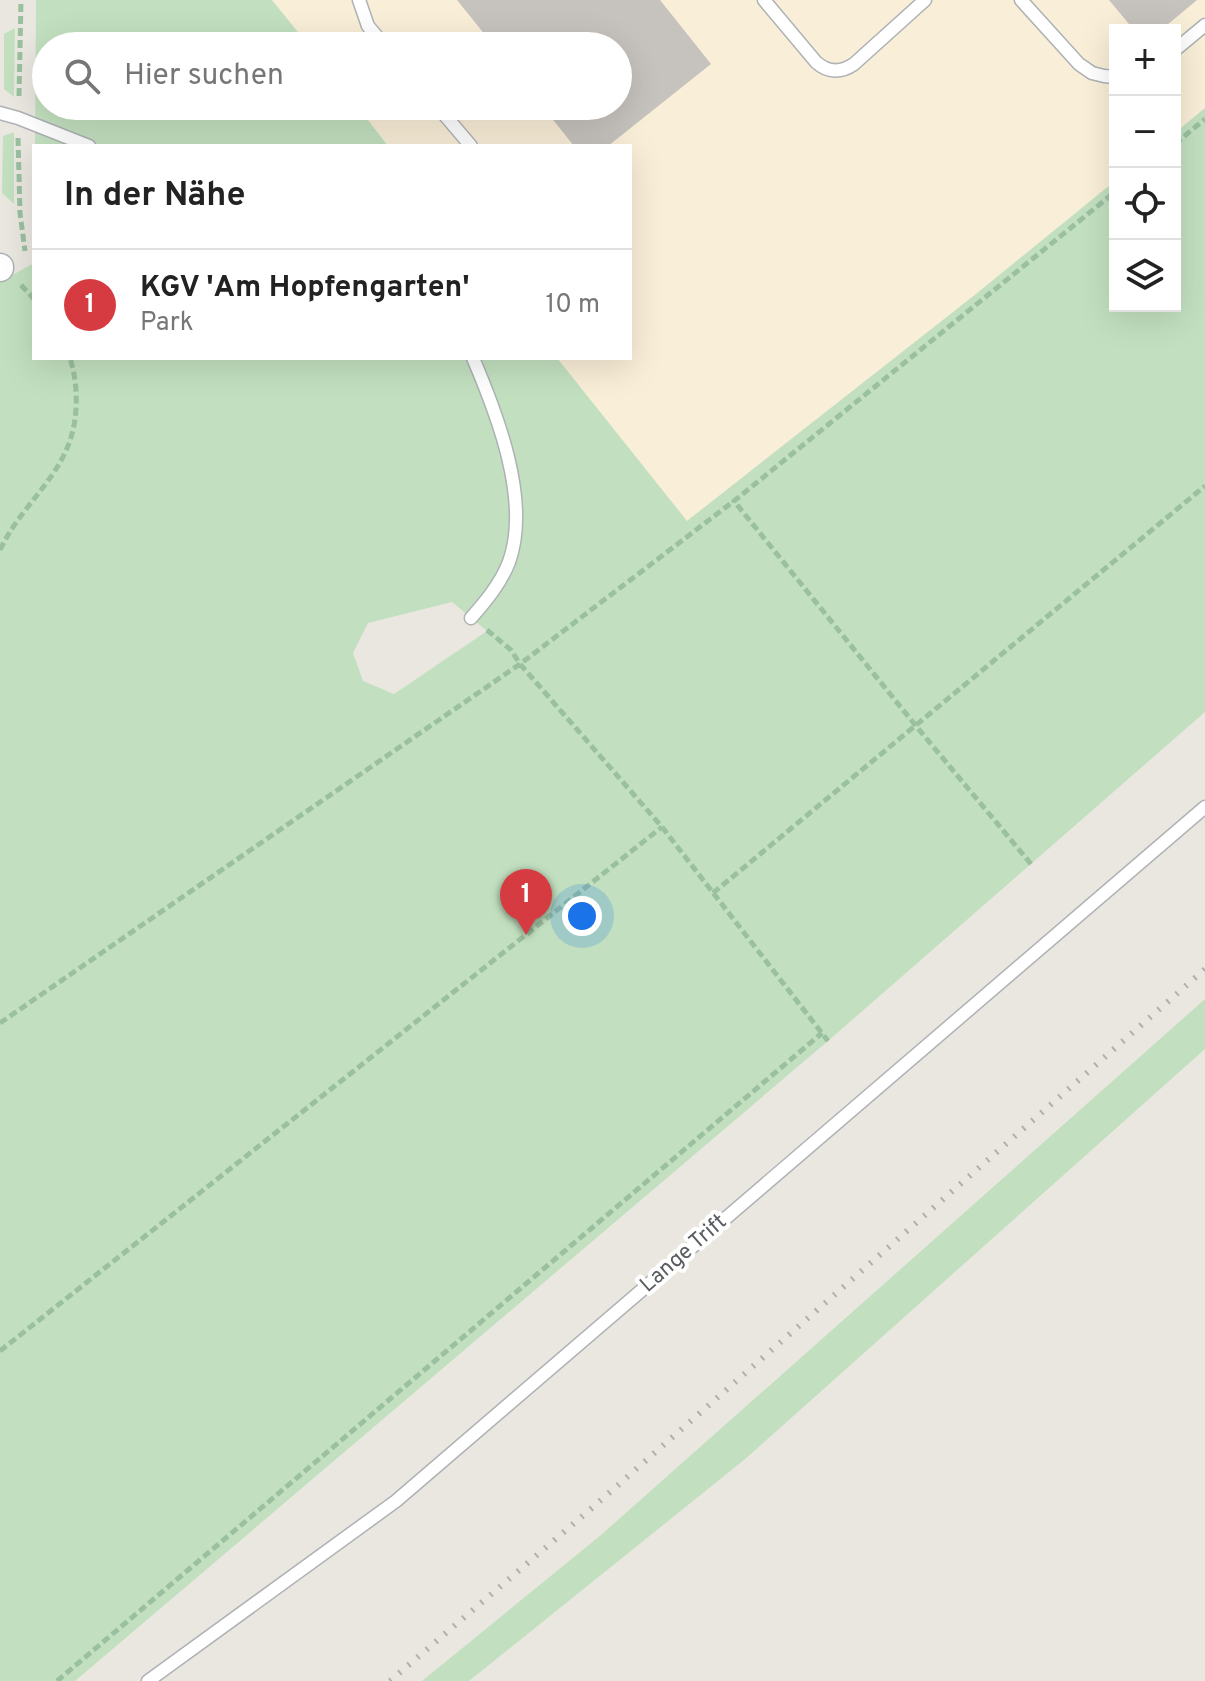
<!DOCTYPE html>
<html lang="de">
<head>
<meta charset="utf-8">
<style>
  :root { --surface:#fff; --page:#f2f2f2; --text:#222; --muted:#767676; --line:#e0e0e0; --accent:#d53b40 }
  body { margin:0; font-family:Overpass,sans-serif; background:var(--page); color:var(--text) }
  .controls { position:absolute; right:24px; top:24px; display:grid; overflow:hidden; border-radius:0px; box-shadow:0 8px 32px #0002 }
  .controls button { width:72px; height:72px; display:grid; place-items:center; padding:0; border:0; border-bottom:2px solid var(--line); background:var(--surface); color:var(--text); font:40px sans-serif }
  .you { position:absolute; left:582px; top:916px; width:28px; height:28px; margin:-20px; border:6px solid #fff; border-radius:50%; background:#1a73e8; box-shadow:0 0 0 12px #1a73e833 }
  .badge { display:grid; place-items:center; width:52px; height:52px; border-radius:50%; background:var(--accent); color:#fff; font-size:26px; font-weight:700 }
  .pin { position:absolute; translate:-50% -66px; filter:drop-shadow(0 2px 4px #0008) }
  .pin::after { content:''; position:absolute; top:42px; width:28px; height:24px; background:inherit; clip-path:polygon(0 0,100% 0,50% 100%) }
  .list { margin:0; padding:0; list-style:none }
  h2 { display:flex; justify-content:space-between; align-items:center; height:104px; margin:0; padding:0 32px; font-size:34px }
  h2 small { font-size:26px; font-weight:400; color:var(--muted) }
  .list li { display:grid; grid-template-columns:52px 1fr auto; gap:24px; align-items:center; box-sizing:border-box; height:112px; padding:0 32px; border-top:2px solid var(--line) }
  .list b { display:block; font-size:30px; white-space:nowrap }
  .list p { margin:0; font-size:26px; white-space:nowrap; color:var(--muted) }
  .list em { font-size:26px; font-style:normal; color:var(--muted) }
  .icon { flex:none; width:44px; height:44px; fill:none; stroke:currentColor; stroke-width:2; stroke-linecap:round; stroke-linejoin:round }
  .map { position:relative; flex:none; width:1205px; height:1681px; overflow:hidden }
  .search { position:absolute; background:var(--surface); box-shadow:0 8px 32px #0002; left:32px; top:32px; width:600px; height:88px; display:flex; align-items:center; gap:20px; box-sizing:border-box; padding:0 28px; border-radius:44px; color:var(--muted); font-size:30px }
  .panel { position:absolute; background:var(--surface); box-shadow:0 8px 32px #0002; left:32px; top:144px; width:600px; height:216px; border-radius:0px }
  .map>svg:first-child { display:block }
  .commercial { fill:#f9eed7 }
  .green { fill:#c2e0bf; fill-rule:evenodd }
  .building { fill:#c6c2bd }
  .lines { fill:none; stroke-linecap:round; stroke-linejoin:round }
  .lane-casing { stroke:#aeb2b5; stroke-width:15 }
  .street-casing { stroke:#aeb2b5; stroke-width:29 }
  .path { stroke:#9ac0a0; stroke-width:5; stroke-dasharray:8 4; stroke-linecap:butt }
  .lane { stroke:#fff; stroke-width:12 }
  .street { stroke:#fff; stroke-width:26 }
  .rail { stroke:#afb0b0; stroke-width:6; stroke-dasharray:2 10; stroke-linecap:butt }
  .labels { text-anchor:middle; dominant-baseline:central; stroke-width:8; stroke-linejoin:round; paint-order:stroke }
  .street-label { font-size:22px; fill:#595d60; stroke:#fff }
</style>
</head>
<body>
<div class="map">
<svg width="1205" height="1681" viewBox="0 0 1205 1681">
  <rect width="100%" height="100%" fill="#eae7e0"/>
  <path class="commercial" d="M272,0H1205V108L1175,133V30H1115V181L976,294L687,521L557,358H630V146H388L357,106H618V46H309Z"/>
  <path class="green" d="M36,0H272L309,46H46V106H357L388,146H35Z
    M15,28L14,97L4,89V34Z
    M1205,108V712L828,1041L75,1681H0V282L34,263V358H557L687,521L976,294L1115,181V306H1175V133ZM452,602L487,631L394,694L363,681L353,653L368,623Z
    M14,132V204L2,193L3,136Z
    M1205,999V1049L744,1460L469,1681H422L601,1535Z"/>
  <path class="building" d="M457,0H660L711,64L608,146H574L542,106H618V46H494Z
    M1109,0H1197L1161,30H1134Z"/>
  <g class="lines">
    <g class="lane-casing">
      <path id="lane" d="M359,0L368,26L385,46
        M764,0L816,62C828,73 841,73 854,64L925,0
        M1021,0L1079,64L1092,73L1104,76L1115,77
        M1175,50L1205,25
        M437,106L471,146
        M0,113L18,118L89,146
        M471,618C486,601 501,583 509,562C531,501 497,414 473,358
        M148,1681L396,1501L1205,807"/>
    </g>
    <g class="street-casing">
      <path id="street" d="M0,267V268"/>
    </g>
    <path class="path" d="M19,96L21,0
      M18,138L20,213L25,251
      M1175,144L1205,119
      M21,285L34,299
      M0,550C25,497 73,472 76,408C77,391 75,374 70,358
      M487,630L511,650L520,664L662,827L828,1041
      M1031,864L916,726L734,501L1115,192
      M713,893L1205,486
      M0,1023L520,664L734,501
      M0,1351L662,827
      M57,1681L822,1033"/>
    <use href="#lane" class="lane"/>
    <use href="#street" class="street"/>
    <path class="rail" d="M390,1681L593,1507L1205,969"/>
  </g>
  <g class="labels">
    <g class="street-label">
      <text transform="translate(684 1254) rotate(-41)">Lange Trift</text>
    </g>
  </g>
</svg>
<div class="controls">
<button>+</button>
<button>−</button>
<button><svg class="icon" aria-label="locate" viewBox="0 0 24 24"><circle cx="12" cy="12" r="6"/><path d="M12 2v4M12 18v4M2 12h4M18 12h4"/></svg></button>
<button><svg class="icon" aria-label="layers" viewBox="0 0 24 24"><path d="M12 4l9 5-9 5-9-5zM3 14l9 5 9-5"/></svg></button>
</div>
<div class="you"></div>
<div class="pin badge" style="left:526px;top:935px">1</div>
<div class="search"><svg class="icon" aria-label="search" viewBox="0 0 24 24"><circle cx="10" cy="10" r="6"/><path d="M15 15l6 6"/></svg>Hier suchen</div>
<section class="panel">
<h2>In der Nähe<small></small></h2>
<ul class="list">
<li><span class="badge">1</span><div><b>KGV 'Am Hopfengarten'</b><p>Park</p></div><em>10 m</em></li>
</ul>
</section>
</div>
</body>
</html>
